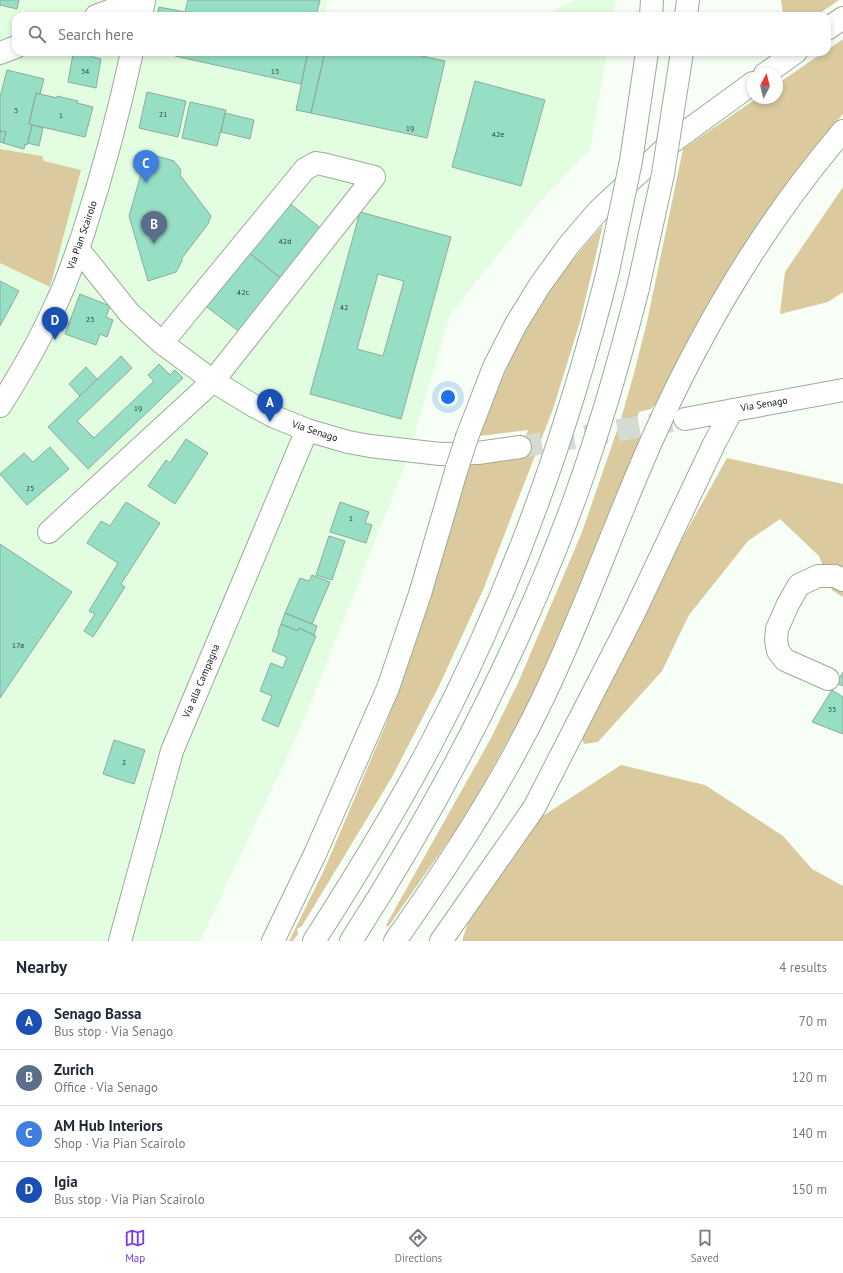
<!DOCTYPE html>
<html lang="en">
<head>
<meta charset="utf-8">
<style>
  :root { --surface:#fff; --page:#f2f2f3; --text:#1f2937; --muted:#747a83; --line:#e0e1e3; --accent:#7c3aed }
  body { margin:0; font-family:"PT Sans",sans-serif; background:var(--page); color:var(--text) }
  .compass { position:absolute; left:747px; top:68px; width:36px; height:36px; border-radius:50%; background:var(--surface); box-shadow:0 2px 6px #0003; rotate:7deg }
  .you { position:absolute; left:448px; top:397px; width:14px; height:14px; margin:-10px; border:3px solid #fff; border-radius:50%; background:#1a73e8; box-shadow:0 0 0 6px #1a73e833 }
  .badge { display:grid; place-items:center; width:26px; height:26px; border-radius:50%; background:var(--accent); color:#fff; font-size:13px; font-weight:700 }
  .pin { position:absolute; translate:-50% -33px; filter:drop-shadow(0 1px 2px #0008) }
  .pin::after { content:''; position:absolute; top:21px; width:14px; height:12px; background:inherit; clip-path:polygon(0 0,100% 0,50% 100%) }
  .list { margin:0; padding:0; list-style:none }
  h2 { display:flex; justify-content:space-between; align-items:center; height:52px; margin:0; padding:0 16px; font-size:17px }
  h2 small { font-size:13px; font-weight:400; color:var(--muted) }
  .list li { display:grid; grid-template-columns:26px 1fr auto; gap:12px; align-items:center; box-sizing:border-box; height:56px; padding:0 16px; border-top:1px solid var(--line) }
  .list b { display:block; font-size:15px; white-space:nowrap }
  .list p { margin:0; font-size:13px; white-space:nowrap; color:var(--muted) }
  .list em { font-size:13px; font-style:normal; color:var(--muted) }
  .icon { flex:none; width:22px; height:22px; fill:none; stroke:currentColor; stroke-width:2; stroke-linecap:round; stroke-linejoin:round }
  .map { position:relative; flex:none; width:843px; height:941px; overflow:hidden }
  .search { position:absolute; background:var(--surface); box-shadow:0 2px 6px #0003; left:12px; right:12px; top:12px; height:44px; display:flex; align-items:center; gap:10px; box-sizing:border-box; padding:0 14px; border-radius:12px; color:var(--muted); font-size:15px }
  .sheet { height:276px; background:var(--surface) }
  nav { display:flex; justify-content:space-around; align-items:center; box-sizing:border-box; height:56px; border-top:1px solid var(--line); background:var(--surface); font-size:11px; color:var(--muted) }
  nav a { display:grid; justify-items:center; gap:2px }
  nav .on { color:var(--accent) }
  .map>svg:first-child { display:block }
  .built { fill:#e3fde1 }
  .green { fill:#daca9e }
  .building { fill:#96dfc5; stroke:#8eaa9f; fill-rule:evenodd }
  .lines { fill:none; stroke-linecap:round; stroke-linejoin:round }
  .minor-tunnel { stroke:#d3dbd3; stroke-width:22; stroke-dasharray:22 11; stroke-linecap:butt }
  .minor-casing { stroke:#9aac98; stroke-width:24 }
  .major-casing { stroke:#9aac98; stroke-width:24 }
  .highway-casing { stroke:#9aac98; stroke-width:24 }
  .minor { stroke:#fff; stroke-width:22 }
  .major { stroke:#fff; stroke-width:22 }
  .highway { stroke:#fff; stroke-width:22 }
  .highway-bridge-casing { stroke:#9aac98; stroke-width:24; stroke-linecap:butt }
  .highway-bridge { stroke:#fff; stroke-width:22 }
  .labels { text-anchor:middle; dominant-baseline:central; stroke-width:3; stroke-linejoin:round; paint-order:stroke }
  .number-label { font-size:8px; fill:#31483c }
  .street-label { font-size:10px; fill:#0f160f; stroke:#fff }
</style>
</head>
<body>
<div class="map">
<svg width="843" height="941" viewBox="0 0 843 941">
  <rect width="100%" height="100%" fill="#f6fef6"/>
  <path class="built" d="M0,0H327L324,16H16V52H434L458,55L465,52H607L590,149L539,203L450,315L405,466L301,727L200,941H0Z
    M575,0H616L613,16H542Z"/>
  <path class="green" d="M781,0H839L816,16H780L783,13Z
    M843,39V114C768,200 708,297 658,401L651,409L639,412L631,435L640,433L639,444L570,615L530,701L478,794L456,830L388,927L386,925L490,740L518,683L582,532L620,422L633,377L647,322L683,149L757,98H777V84L824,52H827V50Z
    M0,149L42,156L44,161L81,170L50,287L0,263Z
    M843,187V292L828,302L780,314L785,272Z
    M603,225L580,322L553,409L483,590L439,686L392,777L302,926L297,929L298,934L293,941H289L325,868L386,724L403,675L471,463L520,455L528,430L480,436C493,399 508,362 527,328C547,290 574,257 603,225Z
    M727,458L843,484V597L832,590L819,556L780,519L748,541L689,615L662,671L598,742L584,744L580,734L675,552Z
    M621,765L705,785L783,836L812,869L843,886V941H462L468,923L532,823Z"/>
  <path class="building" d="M0,0H19L17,9L0,5Z
    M188,0H320L316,16H184Z
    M159,7L185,12L184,16H157Z
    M176,52H308L301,84L175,56Z
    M308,52H325L311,113L296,110Z
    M325,52H403L445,61L427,138L311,113Z
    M83,53L94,55L93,57L101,59L96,88L68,82L73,54L82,55Z
    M7,70L44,79L40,94L36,93L29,124L32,125L27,145L25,144L24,149L3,143L6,132L0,131V97Z
    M475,81L545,100L521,186L452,167Z
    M147,92L186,101L178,137L139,128Z
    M36,93L57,98V96L78,101L77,103L93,107L85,137L29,124Z
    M190,102L226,110L217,146L182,138Z
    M225,113L254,120L250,139L221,132Z
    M32,125L43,128L39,146L28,143Z
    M0,131L6,132L3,143L0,142Z
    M147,153L174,161L181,170L180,175L211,216L208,224L182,258V261L176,272L148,281L129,216Z
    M287,201L323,230L283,280L247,251Z
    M360,212L451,237L401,419L310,394ZM378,274L404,281L383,356L357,349Z
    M247,251L283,280L241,333L203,304Z
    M0,281L19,291L0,326Z
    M80,294L110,306L106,317L113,320L107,337L100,334L96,345L65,334Z
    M121,356L132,368L77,421L94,438L154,381L148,375L159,364L170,375L175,370L183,378L88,469L48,427Z
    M86,367L97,379L80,396L69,384Z
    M186,439L208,453L175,504L148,486L166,460L170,463Z
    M50,447L69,469L27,505L0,474L24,453L33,462Z
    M126,502L160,523L121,584L125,587L93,637L84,631L95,614L89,611L118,563L87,543L101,521L110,526Z
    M340,502L369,512L365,523L372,525L366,543L330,532Z
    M329,536L345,541L332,580L316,575Z
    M0,544L72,592L0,698Z
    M312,575L330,582L312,624L285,613L300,578L309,581Z
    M285,613L317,626L314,635L299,628L298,631L281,624Z
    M281,624L298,631L299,628L316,636L278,727L262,720L272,696L260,691L271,663L283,668L287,657L272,651L279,633L278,632Z
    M843,672V686L836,683Z
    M832,690L843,697V734L812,722Z
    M114,740L145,750L134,784L103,774Z"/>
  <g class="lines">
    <path class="minor-tunnel" d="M520,447L685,419"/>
    <g class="minor-casing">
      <path id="minor" d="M96,16L138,0
        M0,53L16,47
        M78,249L130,314L162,343L213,381L254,406L275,417L307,430L348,442L370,446L440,454L478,453L520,447
        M685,419L843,390
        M49,532L213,381L374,177L322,164L316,163L305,169L162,343
        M828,679L785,660L778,651L776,640L777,629L788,604L799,585L818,576H835L843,580
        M120,941L172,751L307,430
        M441,941L534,808L633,615L714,444L732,410"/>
    </g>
    <g class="major-casing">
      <path id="major" d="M141,16L144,0
        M0,406C21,373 41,338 57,302C68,279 76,255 84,231C103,172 119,112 132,52"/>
    </g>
    <g class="highway-casing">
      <path id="highway" d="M651,16L652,0
        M686,16L688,0
        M827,29L843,18
        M765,74L796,52
        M467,437L494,367L516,324L540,285L569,245L599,210L672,142L753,83
        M273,941L315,854L388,688L420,594L457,468
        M314,941C355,877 395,812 431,744C510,595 567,435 608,271
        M351,941C441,801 518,654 575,498C600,429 620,359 638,288
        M395,941C450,863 502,784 543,698C585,611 616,519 656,431C705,323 766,221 843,131"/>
    </g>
    <use href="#minor" class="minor"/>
    <use href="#major" class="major"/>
    <use href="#highway" class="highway"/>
    <g class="highway-bridge-casing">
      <path id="highway-bridge" d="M608,271L631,161L647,52
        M638,288L663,174L682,52
        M457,468L467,437"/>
    </g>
    <use href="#highway-bridge" class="highway-bridge"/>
  </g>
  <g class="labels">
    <g class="number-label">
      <text x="85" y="71">34</text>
      <text x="275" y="71">15</text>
      <text x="16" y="110">3</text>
      <text x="163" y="114">21</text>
      <text x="61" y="115">1</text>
      <text x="410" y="128">19</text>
      <text x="498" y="134">42e</text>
      <text x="285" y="241">42d</text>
      <text x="243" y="292">42c</text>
      <text x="344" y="307">42</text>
      <text x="90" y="319">23</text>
      <text x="138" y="408">19</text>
      <text x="30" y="488">25</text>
      <text x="351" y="518">1</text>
      <text x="18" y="645">17a</text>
      <text x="832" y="709">35</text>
      <text x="124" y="762">2</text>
    </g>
    <g class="street-label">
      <text transform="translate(82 235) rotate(-71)">Via Pian Scairolo</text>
      <text transform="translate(764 404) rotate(-10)">Via Senago</text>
      <text transform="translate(315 431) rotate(18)">Via Senago</text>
      <text transform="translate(201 681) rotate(-67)">Via alla Campagna</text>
    </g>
  </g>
</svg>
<svg class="compass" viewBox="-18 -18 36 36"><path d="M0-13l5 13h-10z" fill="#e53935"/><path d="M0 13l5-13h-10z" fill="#747a83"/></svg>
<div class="you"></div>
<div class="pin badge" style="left:270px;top:422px;background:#1a4fb4">A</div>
<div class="pin badge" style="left:154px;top:244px;background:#5c6f8a">B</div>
<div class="pin badge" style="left:146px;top:183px;background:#3f7fe0">C</div>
<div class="pin badge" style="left:55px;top:340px;background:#1a4fb4">D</div>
<div class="search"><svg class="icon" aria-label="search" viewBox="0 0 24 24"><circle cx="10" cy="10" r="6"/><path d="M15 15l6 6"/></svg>Search here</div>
</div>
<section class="sheet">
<h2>Nearby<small>4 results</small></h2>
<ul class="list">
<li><span class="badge" style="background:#1a4fb4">A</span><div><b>Senago Bassa</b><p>Bus stop · Via Senago</p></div><em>70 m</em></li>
<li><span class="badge" style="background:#5c6f8a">B</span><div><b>Zurich</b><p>Office · Via Senago</p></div><em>120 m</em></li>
<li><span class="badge" style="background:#3f7fe0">C</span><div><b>AM Hub Interiors</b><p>Shop · Via Pian Scairolo</p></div><em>140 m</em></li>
<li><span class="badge" style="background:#1a4fb4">D</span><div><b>Igia</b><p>Bus stop · Via Pian Scairolo</p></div><em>150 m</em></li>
</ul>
</section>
<nav>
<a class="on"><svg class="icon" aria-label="map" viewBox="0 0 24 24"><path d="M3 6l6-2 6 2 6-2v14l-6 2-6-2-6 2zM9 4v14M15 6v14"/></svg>Map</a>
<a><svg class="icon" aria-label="directions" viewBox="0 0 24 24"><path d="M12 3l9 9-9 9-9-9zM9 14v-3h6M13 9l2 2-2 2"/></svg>Directions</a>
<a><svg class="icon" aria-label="saved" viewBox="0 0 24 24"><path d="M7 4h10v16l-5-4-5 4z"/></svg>Saved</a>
</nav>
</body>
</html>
